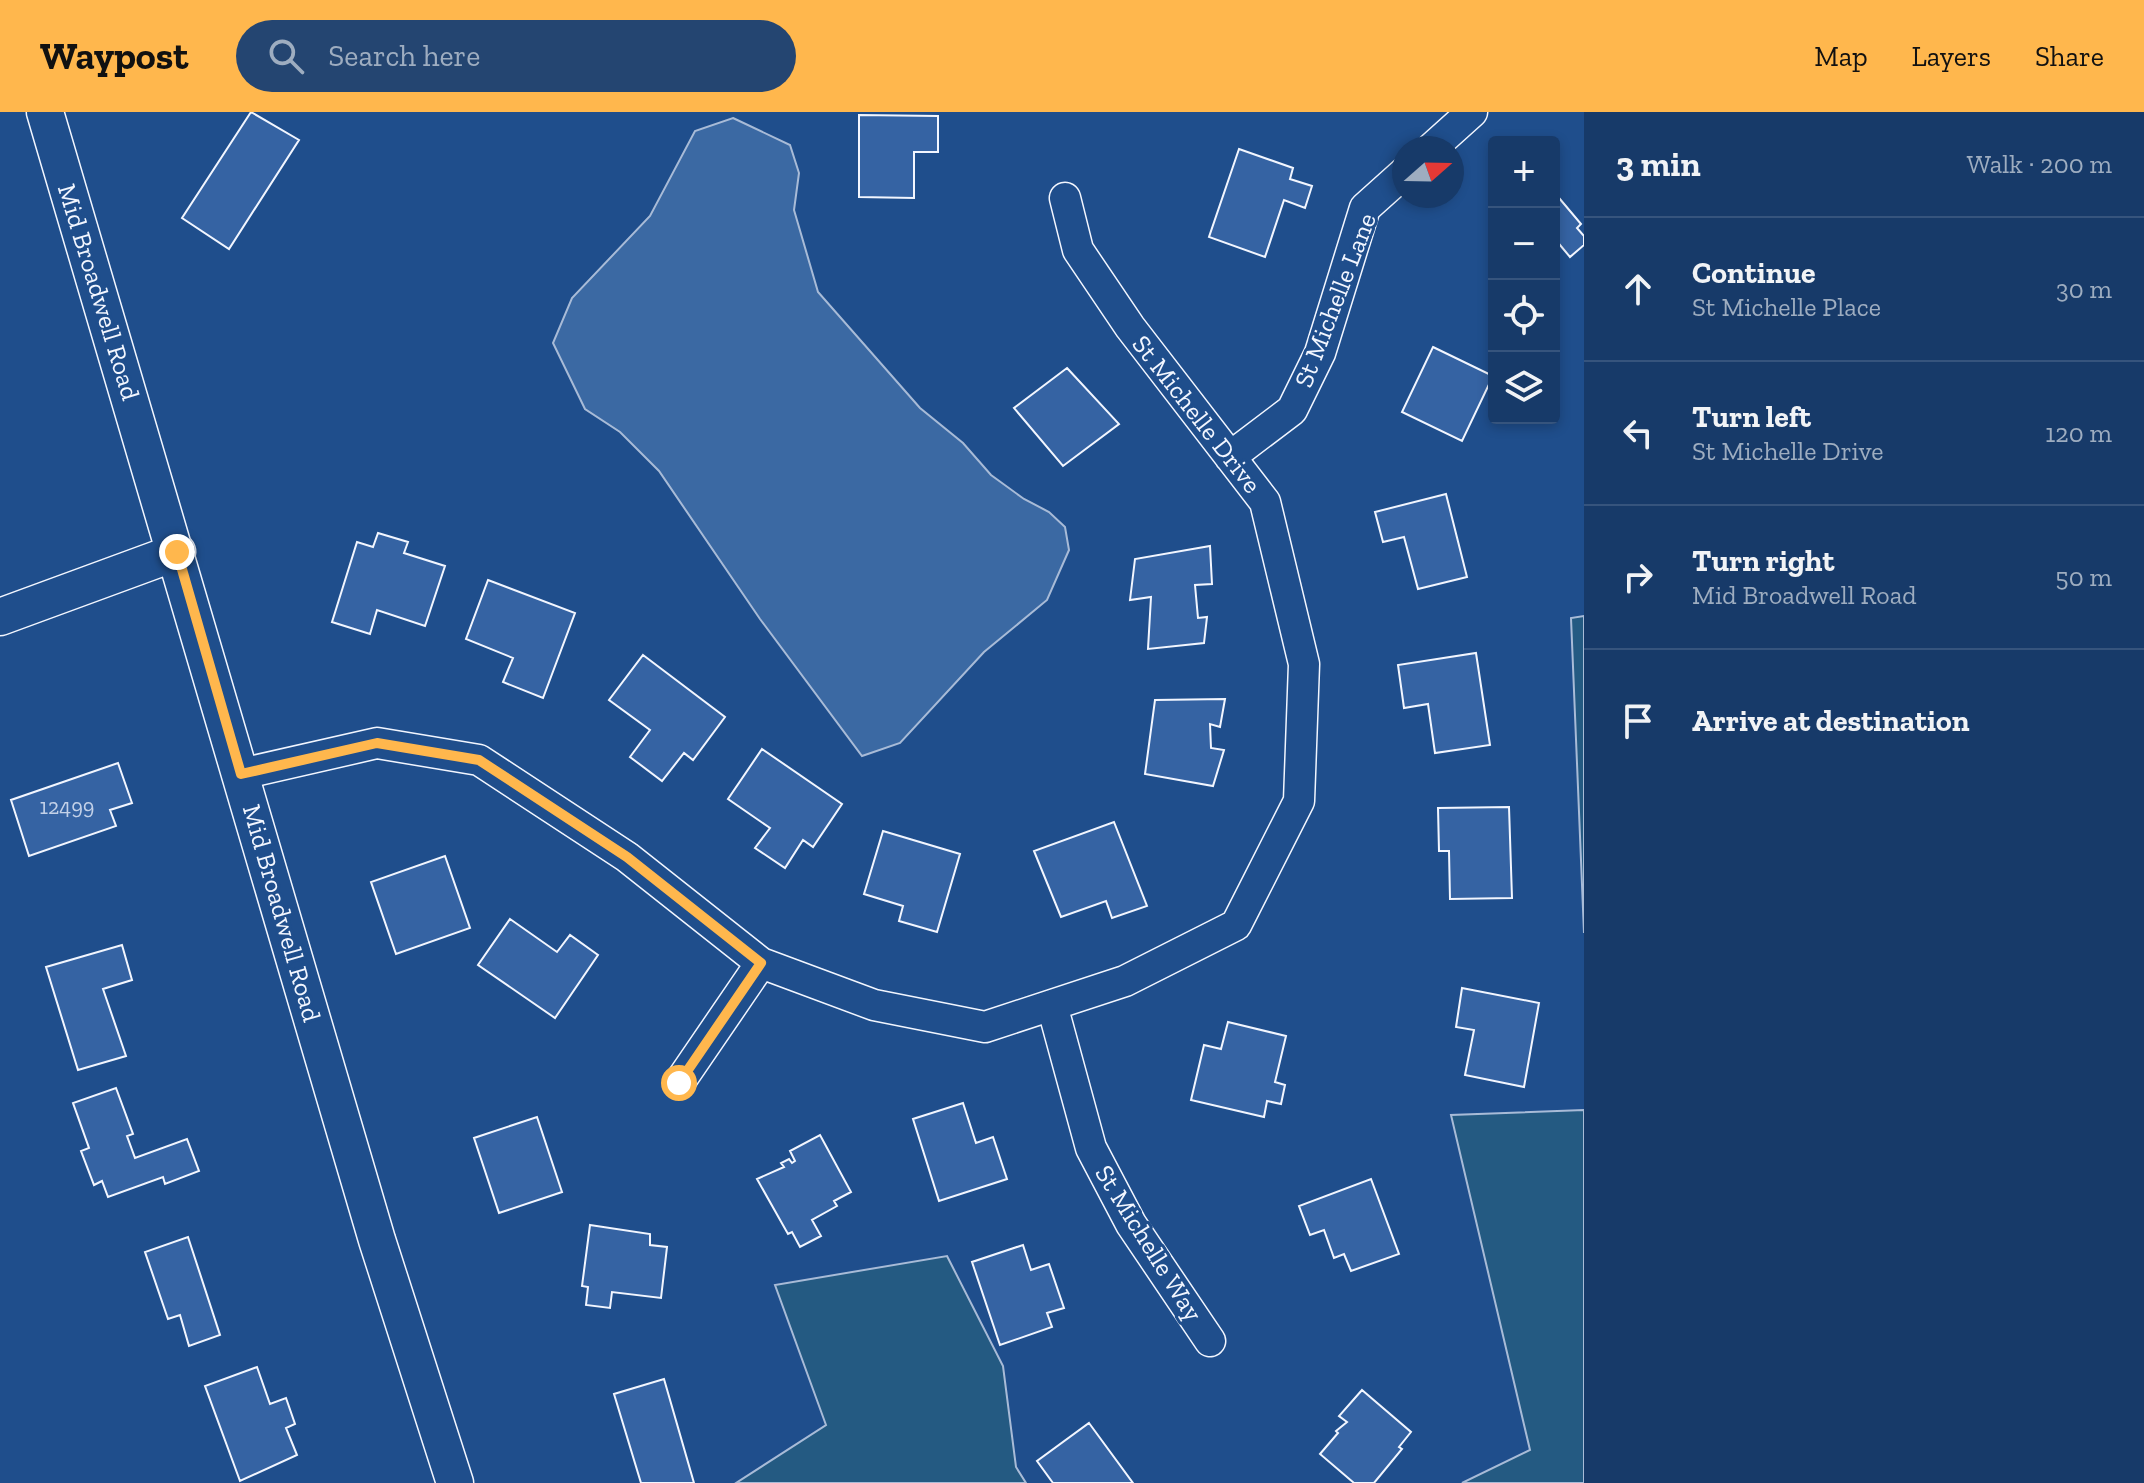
<!DOCTYPE html>
<html lang="en">
<head>
<meta charset="utf-8">
<style>
  :root { --surface:#173a69; --page:#244571; --text:#f1f3f6; --muted:#9eadc0; --line:#36547d; --accent:#ffb74d }
  body { margin:0; font-family:"Zilla Slab",serif; background:var(--page); color:var(--text) }
  .controls { position:absolute; right:24px; top:24px; display:grid; overflow:hidden; border-radius:8px; box-shadow:0 4px 12px #0003 }
  .controls button { width:72px; height:72px; display:grid; place-items:center; padding:0; border:0; border-bottom:2px solid var(--line); background:var(--surface); color:var(--text); font:40px sans-serif }
  .compass { position:absolute; left:1392px; top:24px; width:72px; height:72px; border-radius:50%; background:var(--surface); box-shadow:0 4px 12px #0003; rotate:70deg }
  .stop { position:absolute; width:24px; height:24px; margin:-18px; border:6px solid #ffb74d; border-radius:50%; background:#fff }
  .stop.end { background:#ffb74d; border-color:#fff; box-shadow:0 2px 8px #0008 }
  .list { margin:0; padding:0; list-style:none }
  h2 { display:flex; justify-content:space-between; align-items:center; height:104px; margin:0; padding:0 32px; font-size:34px }
  h2 small { font-size:26px; font-weight:400; color:var(--muted) }
  .list li { display:grid; grid-template-columns:52px 1fr auto; gap:24px; align-items:center; box-sizing:border-box; height:144px; padding:0 32px; border-top:2px solid var(--line) }
  .list b { display:block; font-size:30px; white-space:nowrap }
  .list p { margin:0; font-size:26px; white-space:nowrap; color:var(--muted) }
  .list em { font-size:26px; font-style:normal; color:var(--muted) }
  .icon { flex:none; width:44px; height:44px; fill:none; stroke:currentColor; stroke-width:2; stroke-linecap:round; stroke-linejoin:round }
  .map { position:relative; flex:none; width:1584px; height:1371px; overflow:hidden }
  header { display:flex; align-items:center; gap:48px; box-sizing:border-box; height:112px; padding:0 40px; background:var(--accent); color:#111 }
  header strong { font-size:38px }
  nav { display:flex; gap:44px; margin-inline-start:auto; font-size:28px }
  .search { width:560px; height:72px; background:var(--page); display:flex; align-items:center; gap:20px; box-sizing:border-box; padding:0 28px; border-radius:44px; color:var(--muted); font-size:30px }
  main { display:flex }
  aside { flex:1; background:var(--surface) }
  .map>svg:first-child { display:block }
  .green { fill:#245a82; stroke:#a8bbd7; stroke-width:2 }
  .water { fill:#3b69a3; stroke:#a8bbd7; stroke-width:2 }
  .building { fill:#3563a3; stroke:#f2f6ff; stroke-width:2 }
  .lines { fill:none; stroke-linecap:round; stroke-linejoin:round }
  .minor-casing { stroke:#f2f6ff; stroke-width:33 }
  .tertiary-casing { stroke:#f2f6ff; stroke-width:39 }
  .minor { stroke:#1f4e8c; stroke-width:30 }
  .tertiary { stroke:#1f4e8c; stroke-width:36 }
  .route { stroke:#ffb74d; stroke-width:10 }
  .labels { text-anchor:middle; dominant-baseline:central; stroke-width:6; stroke-linejoin:round; paint-order:stroke }
  .number-label { font-size:22px; fill:#c3d1e8 }
  .street-label { font-size:26px; fill:#f2f6ff; stroke:#1f4e8c }
</style>
</head>
<body>
<header>
<strong>Waypost</strong>
<div class="search"><svg class="icon" aria-label="search" viewBox="0 0 24 24"><circle cx="10" cy="10" r="6"/><path d="M15 15l6 6"/></svg>Search here</div>
<nav><a>Map</a><a>Layers</a><a>Share</a></nav>
</header>
<main>
<div class="map">
<svg width="1584" height="1371" viewBox="0 0 1584 1371">
  <rect width="100%" height="100%" fill="#1f4e8c"/>
  <path class="green" d="M1584,504V821L1571,506Z
    M1584,998V1371H1462L1530,1338L1451,1003Z
    M947,1144L1003,1254L1016,1355L1026,1371H736L826,1313L775,1173Z"/>
  <path class="water" d="M733,6L790,33L799,61L794,98L818,180L920,296L963,331L991,363L1024,387L1049,400L1065,415L1069,438L1047,488L984,540L900,631L862,644L760,507L659,359L620,320L585,297L553,231L572,186L650,104L695,19Z"/>
  <path class="building" d="M251,0L299,28L229,137L182,106Z
    M859,3L938,4V40H914V86L859,85Z
    M1239,37L1293,56L1290,67L1312,74L1305,96L1284,88L1265,145L1209,125Z
    M1554,80L1581,112L1577,116L1584,124V133L1570,145L1560,133L1554,138Z
    M1433,235L1493,264L1462,329L1402,300Z
    M1067,256L1119,312L1063,354L1014,296Z
    M1446,382L1467,465L1418,477L1404,425L1383,430L1375,400Z
    M378,421L408,430L404,441L445,454L425,514L377,498L370,522L332,510L357,430L373,435Z
    M1210,434L1212,472L1195,473L1198,506L1207,505L1204,531L1148,537L1151,485L1130,488L1135,447Z
    M488,468L575,501L543,586L503,570L513,546L466,527Z
    M1476,541L1490,633L1435,641L1428,592L1404,596L1398,553Z
    M643,543L725,605L693,648L684,641L662,669L630,645L650,618L609,588Z
    M1225,587L1220,615L1210,612L1211,636L1224,638L1213,674L1145,662L1155,588Z
    M762,637L842,692L813,735L803,728L785,756L755,736L770,716L728,687Z
    M118,651L132,691L110,698L116,714L29,744L11,688Z
    M1509,695L1512,786L1450,787L1449,739H1439L1438,696Z
    M1114,710L1147,794L1112,806L1106,789L1061,805L1034,739Z
    M883,719L960,742L937,820L899,809L903,794L864,782Z
    M445,744L470,816L396,842L371,770Z
    M510,807L557,840L570,823L598,843L555,906L478,853Z
    M122,833L132,868L103,877L126,944L78,958L46,855Z
    M1462,876L1539,891L1524,975L1465,963L1474,918L1456,915Z
    M1228,910L1286,924L1275,970L1285,973L1281,992L1267,989L1264,1005L1191,988L1204,933L1221,937Z
    M116,976L133,1022L127,1024L135,1046L187,1027L199,1059L165,1072L163,1065L108,1085L102,1069L94,1073L81,1039L89,1036L73,991Z
    M963,991L976,1031L993,1025L1007,1067L939,1089L913,1007Z
    M537,1005L562,1080L499,1101L474,1026Z
    M820,1023L851,1080L834,1089L837,1094L812,1108L821,1124L800,1135L792,1120L788,1122L757,1067L784,1055L781,1051L789,1047L792,1051L795,1049L790,1039Z
    M1371,1067L1399,1142L1351,1159L1344,1142L1334,1146L1324,1118L1310,1123L1299,1094Z
    M590,1113L650,1122V1133L667,1135L661,1186L612,1180L610,1196L586,1193L588,1175L582,1174Z
    M188,1125L220,1223L189,1234L180,1203L168,1207L145,1140Z
    M1023,1133L1031,1158L1049,1152L1064,1196L1047,1201L1052,1215L1000,1233L972,1150Z
    M257,1255L270,1292L286,1286L295,1312L286,1316L297,1343L240,1369L205,1274Z
    M664,1267L694,1371H641L614,1282Z
    M1362,1278L1411,1320L1399,1335L1402,1337L1374,1371H1354L1320,1342L1338,1321L1336,1319L1347,1310L1339,1304Z
    M1089,1311L1133,1371H1053L1037,1349Z"/>
  <g class="lines">
    <g class="minor-casing">
      <path id="minor" d="M1432,36L1472,0
        M1230,345L1292,298L1320,241L1365,96L1404,61
        M241,662L377,631L479,648L627,745L761,851L874,893L985,915L1125,869L1236,813L1299,689L1304,552L1265,390L1130,215L1078,138L1065,86
        M1052,893L1091,1036L1131,1112L1210,1229
        M679,971L761,851"/>
    </g>
    <g class="tertiary-casing">
      <path id="tertiary" d="M45,0L377,1128L455,1371
        M0,505L177,440"/>
    </g>
    <use href="#minor" class="minor"/>
    <use href="#tertiary" class="tertiary"/>
  </g>
  <g class="lines">
    <path class="route" d="M177,440L241,662L377,631L479,648L627,745L761,851L679,971"/>
  </g>
  <g class="labels">
    <g class="number-label">
      <text x="67" y="694">12499</text>
    </g>
    <g class="street-label">
      <text transform="translate(99 180) rotate(73)">Mid Broadwell Road</text>
      <text transform="translate(1335 188) rotate(-69)">St Michelle Lane</text>
      <text transform="translate(1197 302) rotate(52)">St Michelle Drive</text>
      <text transform="translate(282 801) rotate(74)">Mid Broadwell Road</text>
      <text transform="translate(1149 1131) rotate(58)">St Michelle Way</text>
    </g>
  </g>
</svg>
<div class="controls">
<button>+</button>
<button>−</button>
<button><svg class="icon" aria-label="locate" viewBox="0 0 24 24"><circle cx="12" cy="12" r="6"/><path d="M12 2v4M12 18v4M2 12h4M18 12h4"/></svg></button>
<button><svg class="icon" aria-label="layers" viewBox="0 0 24 24"><path d="M12 4l9 5-9 5-9-5zM3 14l9 5 9-5"/></svg></button>
</div>
<svg class="compass" viewBox="-18 -18 36 36"><path d="M0-13l5 13h-10z" fill="#e53935"/><path d="M0 13l5-13h-10z" fill="#9eadc0"/></svg>
<div class="stop" style="left:679px;top:971px"></div>
<div class="stop end" style="left:177px;top:440px"></div>
</div>
<aside>
<h2>3 min<small>Walk · 200 m</small></h2>
<ul class="list">
<li><svg class="icon" aria-label="ahead" viewBox="0 0 24 24"><path d="M12 20V5M6 11l6-6 6 6"/></svg><div><b>Continue</b><p>St Michelle Place</p></div><em>30 m</em></li>
<li><svg class="icon" aria-label="left" viewBox="0 0 24 24"><path d="M17 20v-9H6M10 6l-5 5 5 5"/></svg><div><b>Turn left</b><p>St Michelle Drive</p></div><em>120 m</em></li>
<li><svg class="icon" aria-label="right" viewBox="0 0 24 24"><path d="M7 20v-9h11M14 6l5 5-5 5"/></svg><div><b>Turn right</b><p>Mid Broadwell Road</p></div><em>50 m</em></li>
<li><svg class="icon" aria-label="arrive" viewBox="0 0 24 24"><path d="M6 21V4h12l-3 4 3 4H6"/></svg><div><b>Arrive at destination</b></div></li>
</ul>
</aside>
</main>
</body>
</html>
